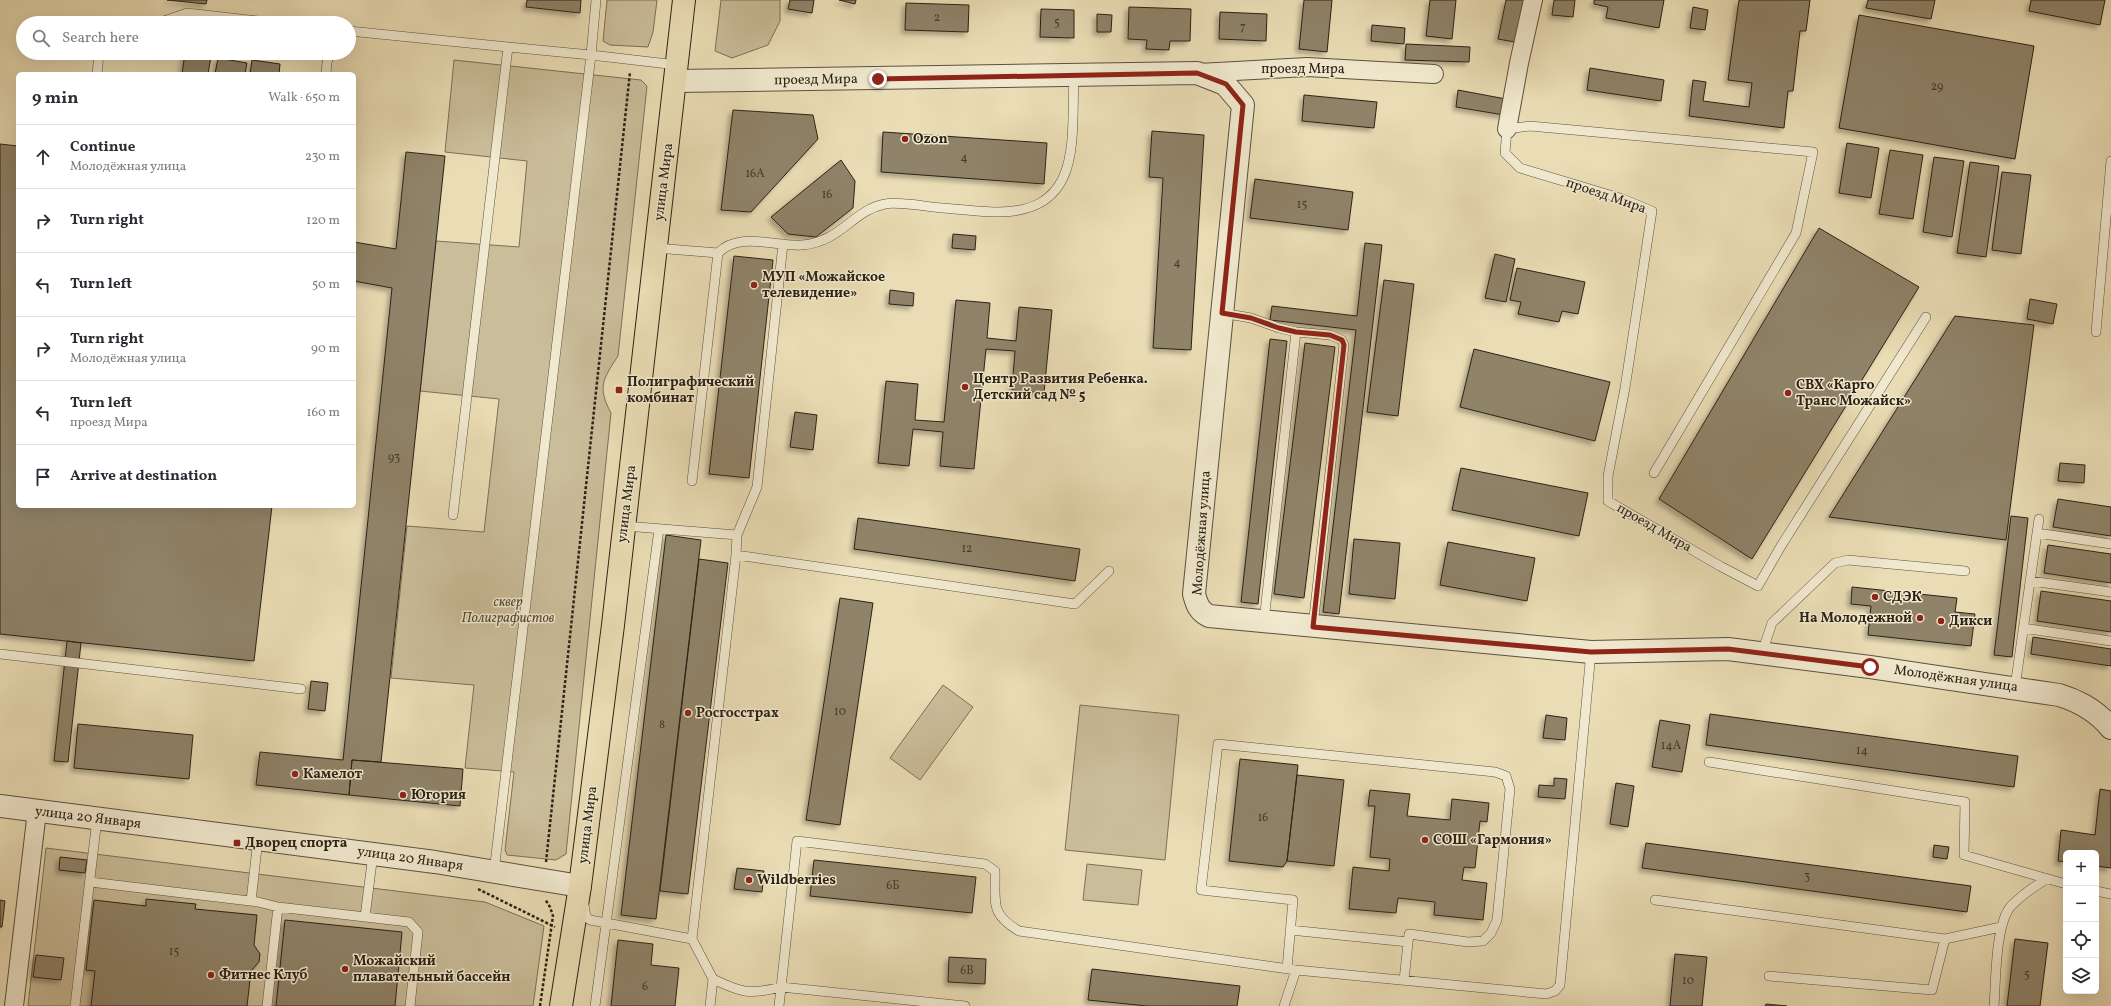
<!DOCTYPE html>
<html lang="en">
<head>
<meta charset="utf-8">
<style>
  :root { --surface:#fff; --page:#f7f7f7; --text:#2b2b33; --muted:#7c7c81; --line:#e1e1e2 }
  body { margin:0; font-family:Vollkorn,serif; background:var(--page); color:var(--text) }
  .controls { position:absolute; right:12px; bottom:12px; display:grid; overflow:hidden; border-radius:6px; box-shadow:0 4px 16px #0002 }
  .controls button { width:36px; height:36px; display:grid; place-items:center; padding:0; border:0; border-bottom:1px solid var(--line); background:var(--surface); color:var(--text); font:20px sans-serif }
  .stop { position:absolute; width:12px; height:12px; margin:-9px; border:3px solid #8f2418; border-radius:50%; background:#fff }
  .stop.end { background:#8f2418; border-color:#fff; box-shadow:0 1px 4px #0008 }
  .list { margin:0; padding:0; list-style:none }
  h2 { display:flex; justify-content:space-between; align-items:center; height:52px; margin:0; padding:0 16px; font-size:17px }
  h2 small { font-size:13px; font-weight:400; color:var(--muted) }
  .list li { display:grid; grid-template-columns:26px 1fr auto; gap:12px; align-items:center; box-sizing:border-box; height:64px; padding:0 16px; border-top:1px solid var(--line) }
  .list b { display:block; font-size:15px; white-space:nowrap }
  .list p { margin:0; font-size:13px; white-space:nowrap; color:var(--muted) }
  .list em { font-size:13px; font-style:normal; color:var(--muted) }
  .icon { flex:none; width:22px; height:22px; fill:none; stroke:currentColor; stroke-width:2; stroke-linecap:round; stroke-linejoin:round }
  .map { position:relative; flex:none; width:2111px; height:1006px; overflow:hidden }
  .search { position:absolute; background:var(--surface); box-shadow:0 4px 16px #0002; left:16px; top:16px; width:340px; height:44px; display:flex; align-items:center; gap:10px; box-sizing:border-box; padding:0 14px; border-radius:22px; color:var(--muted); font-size:15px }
  .panel { position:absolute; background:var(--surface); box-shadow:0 4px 16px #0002; left:16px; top:72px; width:340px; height:436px; border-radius:6px }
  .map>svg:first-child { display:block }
  .green { fill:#cabd9a; stroke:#7b7058 }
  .building { fill:#8f8369; stroke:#2c2216; filter:url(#shadow) }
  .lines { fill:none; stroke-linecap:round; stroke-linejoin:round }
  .service-casing { stroke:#5c513e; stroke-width:10 }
  .minor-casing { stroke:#5c513e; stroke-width:20 }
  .tertiary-casing { stroke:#5c513e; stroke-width:24 }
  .primary-casing { stroke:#2c2216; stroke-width:24 }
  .path { stroke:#2c2216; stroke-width:2.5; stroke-dasharray:3 2; stroke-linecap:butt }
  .service { stroke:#f1e9cf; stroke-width:9 }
  .minor { stroke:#f1e9cf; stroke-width:18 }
  .tertiary { stroke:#f1e9cf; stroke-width:22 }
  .primary { stroke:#eaddb5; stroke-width:22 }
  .route { stroke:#8f2418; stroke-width:5 }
  .poi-dot { fill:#8f2418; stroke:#f1e9cf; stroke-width:1.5 }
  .labels { text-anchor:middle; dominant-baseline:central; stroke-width:3; stroke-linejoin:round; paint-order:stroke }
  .number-label { font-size:12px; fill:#453a2b }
  .street-label { font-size:14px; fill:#2c2216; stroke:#f1e9cf }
  .poi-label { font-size:14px; font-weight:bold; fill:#2c2216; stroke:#f1e9cf; text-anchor:start }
  .park-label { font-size:14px; font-style:italic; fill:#544937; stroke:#f1e9cf }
</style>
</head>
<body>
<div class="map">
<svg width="2111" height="1006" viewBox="0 0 2111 1006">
  <defs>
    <filter id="shadow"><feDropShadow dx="-3.5" dy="3.5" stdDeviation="2" flood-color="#0004"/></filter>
  </defs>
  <rect width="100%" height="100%" fill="#eaddb5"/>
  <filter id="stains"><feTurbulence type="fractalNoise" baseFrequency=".005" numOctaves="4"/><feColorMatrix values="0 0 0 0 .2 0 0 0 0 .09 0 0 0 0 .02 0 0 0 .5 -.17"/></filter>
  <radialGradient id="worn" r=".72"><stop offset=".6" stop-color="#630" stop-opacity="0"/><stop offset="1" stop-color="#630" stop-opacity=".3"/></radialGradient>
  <path class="green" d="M607,0H657L653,32L648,47L610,45L603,41Z
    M721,0H780V21L768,45L732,58L715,51Z
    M454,60L641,80L647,86L618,356C603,379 597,387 611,413L566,854L556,860L507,855L505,850L514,772L465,768L474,685L391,678L407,526L484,532L499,399L420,391L436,241L519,247L527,161L445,152Z
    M943,685L973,707L920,780L890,758Z
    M1080,705L1179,715L1165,860L1065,850Z
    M46,848L485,902L544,926L533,1006H28Z
    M1087,864L1142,870L1138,905L1083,900Z"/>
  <path class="building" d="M167,0H207L206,4Z
    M527,0H581L580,13L526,7Z
    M790,0H814L812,13L788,9Z
    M839,0H856L855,4Z
    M1304,0H1332L1327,52L1299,49Z
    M1430,0H1456L1452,39L1426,36Z
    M1506,0H1524L1515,42L1498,39Z
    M1554,0H1575L1573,17L1552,15Z
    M1594,0H1664L1659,28L1606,18L1608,7L1594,4Z
    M1739,0H1810L1806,31H1800L1793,91H1788L1784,128L1689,116L1693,80L1706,82L1703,101L1749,107L1752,83L1728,80Z
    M1868,0H1935L1931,19L1866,8Z
    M2031,0H2105L2100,25L2029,11Z
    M906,3L969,5L968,32L905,30Z
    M1129,7L1191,9L1190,41H1170L1169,50L1146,49L1147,40L1128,39Z
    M1693,7L1708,10L1705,30L1690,28Z
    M1041,9L1074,10V38L1040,37Z
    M1220,12L1267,14L1266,41L1219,39Z
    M1097,14L1112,15L1111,32H1097Z
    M1859,15L2034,46L2015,159L1839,128Z
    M1372,25L1405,28L1404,44L1371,41Z
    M1406,44L1470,47L1469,62L1405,60Z
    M185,53L211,57L208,74H182Z
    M218,58L247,63L245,74H215Z
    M252,60L280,64L279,74H250Z
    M1590,68L1664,80L1661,101L1587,90Z
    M1458,90L1506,99L1504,115L1456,107Z
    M1304,95L1377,102L1374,128L1302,121Z
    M733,110L813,115L818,139L751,212L721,210Z
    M1152,131L1204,135L1191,350L1153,348L1163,178L1149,177Z
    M883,132L1047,143L1044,184L881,172Z
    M1847,143L1879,148L1871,198L1839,193Z
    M0,144L18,146V506H272L254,661L0,634Z
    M1890,150L1923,155L1913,219L1879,214Z
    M406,152L445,156L381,762L352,760L349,795L256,785L260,752L343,760L392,288L354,281V242L396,249Z
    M1934,157L1964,161L1952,237L1923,232Z
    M841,160L855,181L853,208L816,237L788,234L771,217Z
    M1970,162L1999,166L1986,257L1957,253Z
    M2002,172L2031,175L2021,254L1992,250Z
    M1255,179L1353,192L1348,230L1250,218Z
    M1819,228L1919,287L1752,559L1659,499Z
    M953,234L976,236L975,250L952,248Z
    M1365,243L1382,245L1339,614L1323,612L1356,330L1270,320L1272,306L1357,316Z
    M1495,254L1515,259L1506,302L1485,298Z
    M734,256L773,260L749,478L709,474Z
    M1517,268L1585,282L1578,314L1562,311L1559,322L1518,314L1521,302L1510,300Z
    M1384,280L1414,284L1398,416L1367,412Z
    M890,290L914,293L913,306L889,304Z
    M2030,299L2057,304L2053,324L2027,319Z
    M956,300L990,303L987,338L1016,341L1019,307L1052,310L1044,393L1012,390L1015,351L986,349L974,469L940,466L943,432L913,429L909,466L878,463L886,381L918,384L915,420L944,422Z
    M1955,316L2034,325L2006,540L1829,517Z
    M1270,339L1287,341L1258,604L1241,602Z
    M1305,343L1335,347L1304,598L1274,594Z
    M1474,349L1610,382L1595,441L1460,407Z
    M795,412L817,415L813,450L790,447Z
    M2060,463L2085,465L2084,483L2058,481Z
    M1461,468L1588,493L1579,536L1452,510Z
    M2058,499L2111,507V536L2053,527Z
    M2011,516L2028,518L2012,657L1994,655Z
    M858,518L1080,549L1075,581L854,549Z
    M666,535L701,540L656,919L621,915Z
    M1354,539L1400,543L1395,599L1349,594Z
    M1448,542L1535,558L1527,601L1440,585Z
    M2048,545L2111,554V583L2044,573Z
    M699,559L728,563L688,894L660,891Z
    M1852,587L1957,598L1955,612L1975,614L1971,646L1868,635L1871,606L1851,604Z
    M2041,591L2111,601V632L2037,621Z
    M840,598L873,603L840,825L806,820Z
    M2033,637L2111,649V666L2031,654Z
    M67,641L81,643L68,762L54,761Z
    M311,681L328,683L325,711L308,709Z
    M1710,714L2018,756L2014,787L1706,745Z
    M1546,715L1567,718L1565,740L1543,738Z
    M1660,720L1690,725L1682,772L1652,767Z
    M78,724L193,735L189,779L74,768Z
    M1240,759L1298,765L1287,861L1283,867L1229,861Z
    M352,760L463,769L460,806L349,795Z
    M1297,775L1344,780L1334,866L1287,861Z
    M1554,778L1567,779L1565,799L1538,797L1539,785L1554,786Z
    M1616,783L1634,786L1628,827L1610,824Z
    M2100,789L2111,791V868L2096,866V853H2066V862L2058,861L2061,830L2095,835Z
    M1370,790L1410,794L1407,816L1450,820L1452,799L1489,803L1487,822L1480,821L1475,868L1464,867L1462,880L1487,883L1483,920L1434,915L1435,902L1398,898L1396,913L1349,909L1353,867L1389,871L1390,859L1370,857L1375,806H1368Z
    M1646,843L1971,886L1967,912L1642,868Z
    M1934,845L1949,847L1947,859L1933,857Z
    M60,857L87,860L85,873L59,870Z
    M814,860L976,877L972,913L810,896Z
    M737,868L764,871L762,892L734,889Z
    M146,899L196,904L195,909L257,915L254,945L260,954L259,962L251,971L247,1006H91L95,971L86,970L94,900L146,906Z
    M0,900L5,901L2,927H0Z
    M285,920L402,932L395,1006H276Z
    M2015,939L2048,943L2040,1006H2007Z
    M618,940L653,944L651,965L679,968L675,1006H611Z
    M1675,954L1707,957L1702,1006H1670Z
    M36,955L64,958L61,980L33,977Z
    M949,957L986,959L985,984L948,982Z
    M1092,969L1240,986L1237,1006H1147L1088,1000Z
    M1766,1004L1787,1006H1765Z"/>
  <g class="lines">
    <g class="service-casing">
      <path id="service" d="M596,0L591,55L677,65
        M158,23L187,13L276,23
        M349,31L508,47
        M97,74L99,53
        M326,74L327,62L331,53
        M656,248L718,253
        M1222,313L1251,318L1279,328L1296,332L1330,335L1342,340L1344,345L1313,626
        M2096,332L2111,161
        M1654,473L1796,233L1813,152L1530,126L1507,129L1505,153L1520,168L1623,199L1652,211L1625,388L1608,476V501L1720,566L1758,586L1781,546L1926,317
        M692,481L718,253C740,231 775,247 802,245C841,242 853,210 885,204C897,201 928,207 942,208C960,209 978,212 996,212C1084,213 1071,139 1074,75
        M453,515L508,47L591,55L494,872
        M625,526L737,535L736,555L1075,604L1109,571
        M2037,533L2111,544
        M737,535L757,487L783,244
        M2030,581L2111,592
        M1264,621L1296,332
        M2023,628L2111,641
        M1762,653L1772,623L1835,563L1848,560L1965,571
        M0,654L301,689
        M2015,687L2039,519
        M1709,762L1965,802L1964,855L2066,884
        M90,882L258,902L278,907L267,1006
        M2096,891L2111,894
        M1655,900L1945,939L2001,927
        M251,901L258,839
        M584,905L586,917L590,920L692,939
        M278,907L409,922L418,932L410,1006
        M365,917L373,854
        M1290,930L1408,942
        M1287,969L1293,900L1201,890L1218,744L1495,772L1506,776L1510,789L1497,920L1491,933L1483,941L1468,942L1409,934L1404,980
        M1769,976L1932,990L1945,939
        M713,979C742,993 750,995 781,987L965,1006
        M75,1006L97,819
        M595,1006L659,529
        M710,1006L713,979L692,939L736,555
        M779,1006L797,841L985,864L995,871C996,903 989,913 1019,931L1296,970L1546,994L1555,991L1560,985L1591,652
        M1284,1006L1296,970
        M1994,1006C1996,981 1995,925 2011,906C2021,896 2033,887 2045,880"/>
    </g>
    <g class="minor-casing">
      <path id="minor" d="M1199,73L1307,67L1434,74
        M1507,129L1519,63L1533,0
        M14,1006L37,811"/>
    </g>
    <g class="tertiary-casing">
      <path id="tertiary" d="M676,81L1197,73L1225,84L1243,105L1194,594C1197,605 1199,611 1209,616L1591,652L1728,649L1870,667L2059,695C2079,701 2097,711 2111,728
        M0,806L435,862L580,886"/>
    </g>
    <g class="primary-casing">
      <path id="primary" d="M561,1006L580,886L613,625L684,0"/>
    </g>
    <path class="path" d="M546,862L630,72
      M478,889L555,927
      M540,1006L553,916L550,907L545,899"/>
    <use href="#service" class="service"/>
    <use href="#minor" class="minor"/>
    <use href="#tertiary" class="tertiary"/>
    <use href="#primary" class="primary"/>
  </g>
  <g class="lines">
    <path class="route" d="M878,79L1197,73L1226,84L1243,105L1222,313L1251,318L1279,328L1296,332L1330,335L1342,340L1344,345L1313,627L1591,652L1728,649L1870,667"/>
  </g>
  <g class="poi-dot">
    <circle cx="905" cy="139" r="4"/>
    <circle cx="754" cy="285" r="4"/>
    <circle cx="965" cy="387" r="4"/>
    <rect x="615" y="386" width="8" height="8" rx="2"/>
    <circle cx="1788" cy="393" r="4"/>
    <circle cx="1875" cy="597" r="4"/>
    <circle cx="1920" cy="618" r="4"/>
    <circle cx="1941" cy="621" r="4"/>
    <circle cx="688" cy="713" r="4"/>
    <circle cx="295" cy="774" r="4"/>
    <circle cx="403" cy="795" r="4"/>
    <circle cx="1425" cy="840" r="4"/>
    <rect x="233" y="839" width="8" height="8" rx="2"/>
    <circle cx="749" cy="880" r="4"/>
    <circle cx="345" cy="969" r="4"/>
    <circle cx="211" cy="975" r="4"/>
  </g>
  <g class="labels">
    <g class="number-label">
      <text x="937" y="18">2</text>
      <text x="1057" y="23">5</text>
      <text x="1243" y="27">7</text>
      <text x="1937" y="87">29</text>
      <text x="964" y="158">4</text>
      <text x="755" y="174">16А</text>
      <text x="827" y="195">16</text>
      <text x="1302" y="205">15</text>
      <text x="1177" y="263">4</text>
      <text x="394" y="458">93</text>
      <text x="967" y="549">12</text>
      <text x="840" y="712">10</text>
      <text x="662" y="725">8</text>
      <text x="1671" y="746">14А</text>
      <text x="1862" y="751">14</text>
      <text x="1263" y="818">16</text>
      <text x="1807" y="877">3</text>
      <text x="893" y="886">6Б</text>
      <text x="174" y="952">15</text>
      <text x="967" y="971">6В</text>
      <text x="2027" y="975">5</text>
      <text x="1688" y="981">10</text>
      <text x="645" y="987">6</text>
    </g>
    <g class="street-label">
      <text x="1303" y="69">проезд Мира</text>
      <text transform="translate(816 80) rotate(-1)">проезд Мира</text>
      <text transform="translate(664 182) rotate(-83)">улица Мира</text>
      <text transform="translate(1606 196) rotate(19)">проезд Мира</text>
      <text transform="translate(627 504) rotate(-83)">улица Мира</text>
      <text transform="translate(1654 528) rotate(30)">проезд Мира</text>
      <text transform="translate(1202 533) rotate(-86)">Молодёжная улица</text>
      <text transform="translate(1956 679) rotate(8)">Молодёжная улица</text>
      <text transform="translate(88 818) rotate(7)">улица 20 Января</text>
      <text transform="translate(588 825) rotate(-83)">улица Мира</text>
      <text transform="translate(410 859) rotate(8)">улица 20 Января</text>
    </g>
    <g class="poi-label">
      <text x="913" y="139">Ozon</text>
      <text x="762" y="277">МУП «Можайское<tspan x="762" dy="16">телевидение»</tspan></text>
      <text x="973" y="379">Центр Развития Ребенка.<tspan x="973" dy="16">Детский сад № 5</tspan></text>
      <text x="627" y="382">Полиграфический<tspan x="627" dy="16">комбинат</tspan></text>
      <text x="1796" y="385">СВХ «Карго<tspan x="1796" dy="16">Транс Можайск»</tspan></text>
      <text x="1883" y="597">СДЭК</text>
      <text x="1912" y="618" text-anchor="end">На Молодежной</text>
      <text x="1949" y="621">Дикси</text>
      <text x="696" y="713">Росгосстрах</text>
      <text x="303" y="774">Камелот</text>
      <text x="411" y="795">Югория</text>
      <text x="1433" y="840">СОШ «Гармония»</text>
      <text x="245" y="843">Дворец спорта</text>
      <text x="757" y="880">Wildberries</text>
      <text x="353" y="961">Можайский<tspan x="353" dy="16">плавательный бассейн</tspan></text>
      <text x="219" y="975">Фитнес Клуб</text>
    </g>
    <g class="park-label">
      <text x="508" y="602">сквер<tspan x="508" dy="16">Полиграфистов</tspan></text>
    </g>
  </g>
  <rect width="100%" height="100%" filter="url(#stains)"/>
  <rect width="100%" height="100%" fill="url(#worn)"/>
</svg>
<div class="controls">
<button>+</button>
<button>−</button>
<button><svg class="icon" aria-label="locate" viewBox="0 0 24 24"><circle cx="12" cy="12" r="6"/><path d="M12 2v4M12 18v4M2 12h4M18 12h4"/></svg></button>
<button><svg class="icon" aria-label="layers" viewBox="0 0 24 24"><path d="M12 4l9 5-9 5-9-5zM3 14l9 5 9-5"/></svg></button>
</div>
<div class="stop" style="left:1870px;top:667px"></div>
<div class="stop end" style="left:878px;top:79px"></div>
<div class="search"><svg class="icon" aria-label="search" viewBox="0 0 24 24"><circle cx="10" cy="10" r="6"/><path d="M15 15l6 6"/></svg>Search here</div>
<section class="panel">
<h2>9 min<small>Walk · 650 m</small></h2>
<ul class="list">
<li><svg class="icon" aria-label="ahead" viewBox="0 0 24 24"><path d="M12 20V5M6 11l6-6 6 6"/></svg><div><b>Continue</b><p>Молодёжная улица</p></div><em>230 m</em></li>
<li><svg class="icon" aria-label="right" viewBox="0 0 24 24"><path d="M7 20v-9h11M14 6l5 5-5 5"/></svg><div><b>Turn right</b></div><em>120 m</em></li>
<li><svg class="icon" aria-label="left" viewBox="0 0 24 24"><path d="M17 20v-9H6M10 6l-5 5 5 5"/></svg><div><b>Turn left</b></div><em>50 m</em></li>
<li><svg class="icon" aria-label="right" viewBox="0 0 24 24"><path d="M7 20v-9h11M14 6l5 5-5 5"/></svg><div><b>Turn right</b><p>Молодёжная улица</p></div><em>90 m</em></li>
<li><svg class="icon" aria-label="left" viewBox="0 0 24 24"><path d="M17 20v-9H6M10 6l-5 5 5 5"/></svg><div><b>Turn left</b><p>проезд Мира</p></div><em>160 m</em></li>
<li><svg class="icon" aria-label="arrive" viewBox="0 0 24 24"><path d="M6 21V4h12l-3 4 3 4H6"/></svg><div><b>Arrive at destination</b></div></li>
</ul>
</section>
</div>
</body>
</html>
